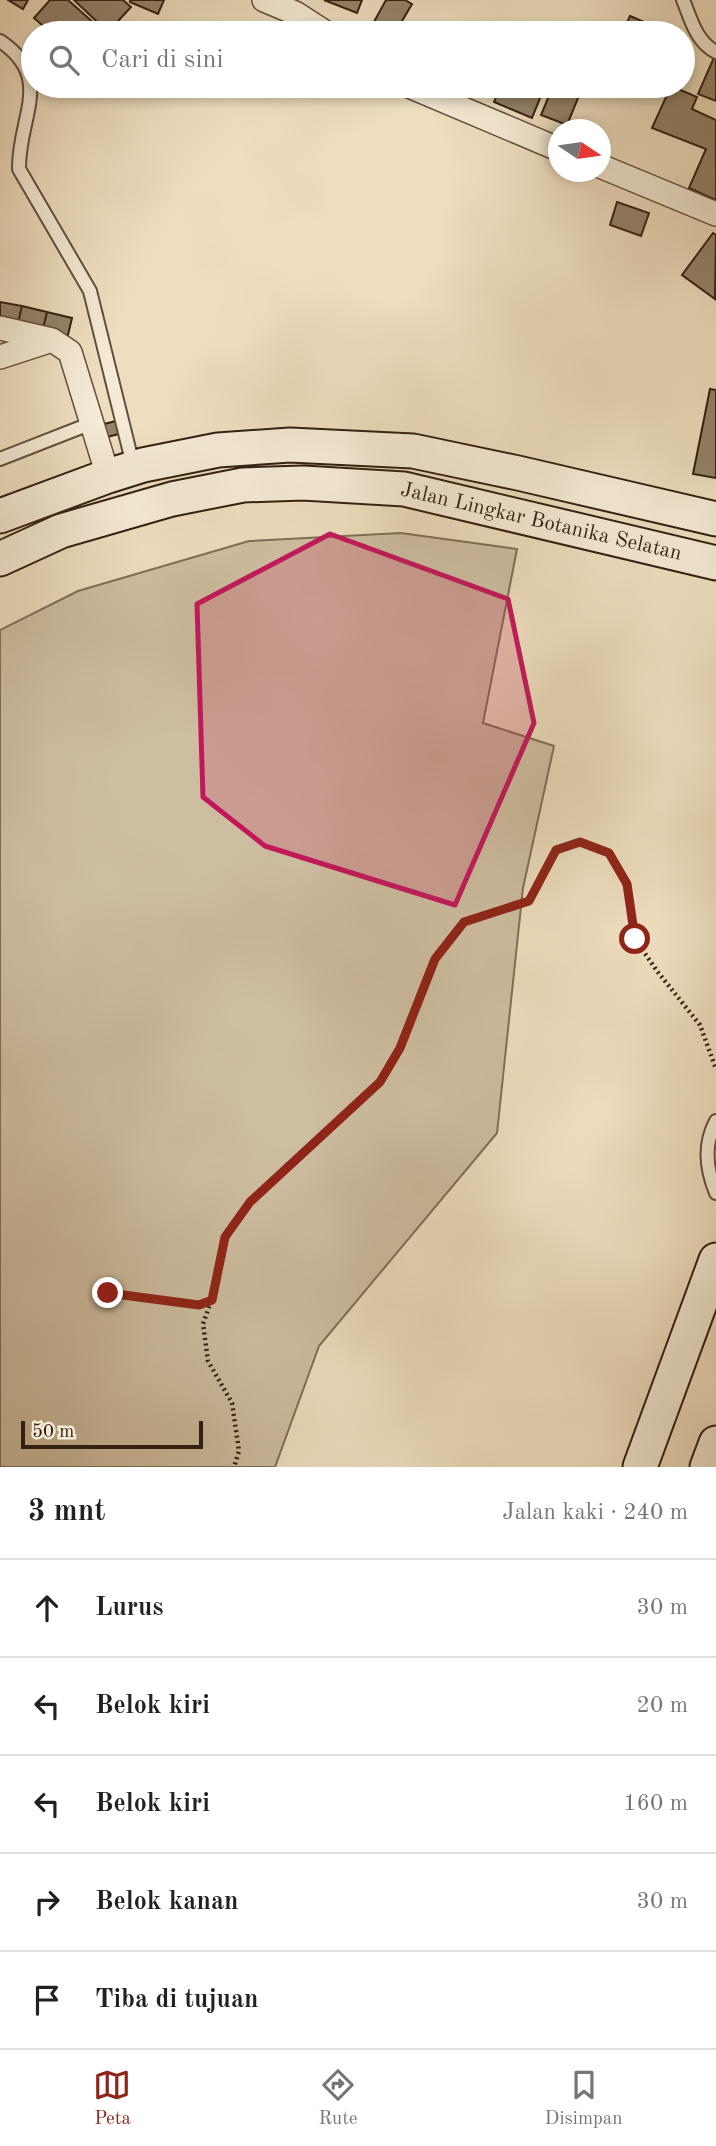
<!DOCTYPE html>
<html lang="id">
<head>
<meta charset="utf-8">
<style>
  :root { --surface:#fff; --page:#f2f2f2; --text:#202124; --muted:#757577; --line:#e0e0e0; --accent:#8f2418 }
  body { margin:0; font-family:"Old Standard TT",serif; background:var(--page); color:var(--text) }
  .compass { position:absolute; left:548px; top:119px; width:63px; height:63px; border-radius:50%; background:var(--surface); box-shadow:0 4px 10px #0003; rotate:103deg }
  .scale { position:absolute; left:21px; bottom:18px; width:182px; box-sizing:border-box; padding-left:7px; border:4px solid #332011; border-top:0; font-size:19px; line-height:24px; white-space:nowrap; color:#332011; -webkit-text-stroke:5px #f4ead5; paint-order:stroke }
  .stop { position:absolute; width:21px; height:21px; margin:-16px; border:5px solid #8f2418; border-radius:50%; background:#fff }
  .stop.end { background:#8f2418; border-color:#fff; box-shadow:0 2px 7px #0008 }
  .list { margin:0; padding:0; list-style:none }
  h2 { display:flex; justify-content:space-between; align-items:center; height:91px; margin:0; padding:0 28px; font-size:30px }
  h2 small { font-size:23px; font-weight:400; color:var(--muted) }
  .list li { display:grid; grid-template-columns:46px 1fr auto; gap:21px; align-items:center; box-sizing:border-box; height:98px; padding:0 28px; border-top:2px solid var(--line) }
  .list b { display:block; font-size:26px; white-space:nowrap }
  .list em { font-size:23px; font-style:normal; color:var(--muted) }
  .icon { flex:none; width:38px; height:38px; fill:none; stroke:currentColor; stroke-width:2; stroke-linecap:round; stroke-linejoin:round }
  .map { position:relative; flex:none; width:716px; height:1467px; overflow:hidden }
  .search { position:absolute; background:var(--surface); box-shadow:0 4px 10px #0003; left:21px; right:21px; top:21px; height:77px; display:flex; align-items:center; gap:18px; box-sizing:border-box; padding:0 24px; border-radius:38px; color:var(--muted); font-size:26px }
  .sheet { height:581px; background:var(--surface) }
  nav { display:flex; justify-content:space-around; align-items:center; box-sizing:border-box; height:98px; border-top:2px solid var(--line); background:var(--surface); font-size:19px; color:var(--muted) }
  nav a { display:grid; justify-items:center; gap:4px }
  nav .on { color:var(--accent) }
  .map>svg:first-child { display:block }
  .green { fill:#cebea1; stroke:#806f59; stroke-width:2 }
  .building { fill:#94836b; stroke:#332011; stroke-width:2 }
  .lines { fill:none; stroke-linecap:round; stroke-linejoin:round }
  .lane-casing { stroke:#62503c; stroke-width:16 }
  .street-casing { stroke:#62503c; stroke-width:26 }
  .secondary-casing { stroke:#332011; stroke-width:37 }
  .path { stroke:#332011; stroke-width:4.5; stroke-dasharray:2 3.5; stroke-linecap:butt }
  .lane { stroke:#f4ead5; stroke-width:12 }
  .street { stroke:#f4ead5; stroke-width:23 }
  .secondary { stroke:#f4ead5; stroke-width:33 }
  .route { stroke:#8f2418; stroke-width:9 }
  .marked { fill:#c2185b; fill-opacity:0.2; stroke:#c2185b; stroke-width:5; stroke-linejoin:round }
  .labels { text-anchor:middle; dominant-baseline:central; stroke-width:6; stroke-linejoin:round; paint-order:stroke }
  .street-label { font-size:21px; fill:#332011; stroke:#f4ead5 }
</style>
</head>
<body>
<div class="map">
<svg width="716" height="1467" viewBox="0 0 716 1467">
  <rect width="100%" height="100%" fill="#eedebf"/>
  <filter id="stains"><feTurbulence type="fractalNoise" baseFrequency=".00286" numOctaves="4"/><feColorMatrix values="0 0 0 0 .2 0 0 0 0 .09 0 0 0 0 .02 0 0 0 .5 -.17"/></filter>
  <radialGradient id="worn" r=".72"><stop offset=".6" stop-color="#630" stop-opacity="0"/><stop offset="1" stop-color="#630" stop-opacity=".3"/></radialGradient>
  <path class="green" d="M401,533L517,549L483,723L554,746L523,888L497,1133L319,1346L275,1467H0V630L78,591L249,541Z"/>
  <path class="building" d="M8,0H28L23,9Z
    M50,0H68L95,24L87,33H51L34,18Z
    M74,0H123L131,7L108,32Z
    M130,0H164L158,14L130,2Z
    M324,0H362L357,13Z
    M386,0H405L412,4L395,33H377L370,29Z
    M630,16L656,27L653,33H622Z
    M716,53V101L698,94Z
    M501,86H545L532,118L494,102Z
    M553,86H583L567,125L541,115Z
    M671,86L697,97L692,109L716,120V200L689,188L706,149L652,128Z
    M617,202L649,213L641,236L610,225Z
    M713,233L716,235L715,299L682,275Z
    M0,302L22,306L17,327L0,323Z
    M22,306L47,312L42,333L17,327Z
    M47,312L72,318L67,339L42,333Z
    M710,389L716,390V478L693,474Z
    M116,421L119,434L107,437L104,424Z"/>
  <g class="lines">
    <g class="lane-casing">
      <path id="lane" d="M683,0C691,19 696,42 716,52
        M0,41C55,78 18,117 19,169L90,291L133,465
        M0,459L92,423
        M716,1121C703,1145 706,1169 716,1193"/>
    </g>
    <g class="street-casing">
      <path id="street" d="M264,0L295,13L326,33
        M409,86L558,149
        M600,166L716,214
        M0,328L52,340L70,352L108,476
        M0,357L52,340"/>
    </g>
    <g class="secondary-casing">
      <path id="secondary" d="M0,516L108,476L143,465L218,450L290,445L413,451L518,473L716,519
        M0,559L61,531L172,499L243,485L303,483L404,489L716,563
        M640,1467L716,1260
        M707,1467L716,1443"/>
    </g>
    <path class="path" d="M108,1293L199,1305L212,1300L225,1237L250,1202L379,1082L400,1048L435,959L464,922L529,901L556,850L580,842L609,853L627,884L635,939L657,971L700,1025L716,1069
      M211,1301L203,1324L208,1361L232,1403L239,1451L234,1467"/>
    <use href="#lane" class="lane"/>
    <use href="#street" class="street"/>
    <use href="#secondary" class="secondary"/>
  </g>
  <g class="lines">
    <path class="route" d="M108,1293L199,1305L212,1300L225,1237L250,1202L380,1082L400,1048L435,959L464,922L529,901L556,850L580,842L609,853L627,884L635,939"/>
  </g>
  <path class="marked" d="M330,534L508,599L534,723L455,905L265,846L203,797L197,604Z"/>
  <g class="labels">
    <g class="street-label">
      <text transform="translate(541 522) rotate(13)">Jalan Lingkar Botanika Selatan</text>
    </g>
  </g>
  <rect width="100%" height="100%" filter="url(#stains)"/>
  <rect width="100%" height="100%" fill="url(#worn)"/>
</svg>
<svg class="compass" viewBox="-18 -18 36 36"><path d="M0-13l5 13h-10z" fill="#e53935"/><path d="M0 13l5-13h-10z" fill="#757577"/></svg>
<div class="scale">50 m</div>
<div class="stop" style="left:635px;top:939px"></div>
<div class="stop end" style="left:108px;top:1293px"></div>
<div class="search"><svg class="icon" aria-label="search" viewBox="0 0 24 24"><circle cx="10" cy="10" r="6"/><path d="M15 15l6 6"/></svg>Cari di sini</div>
</div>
<section class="sheet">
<h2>3 mnt<small>Jalan kaki · 240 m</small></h2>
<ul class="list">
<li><svg class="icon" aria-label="ahead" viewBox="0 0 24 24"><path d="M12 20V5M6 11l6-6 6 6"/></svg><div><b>Lurus</b></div><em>30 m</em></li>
<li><svg class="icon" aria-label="left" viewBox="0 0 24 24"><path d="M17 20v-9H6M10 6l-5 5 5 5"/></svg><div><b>Belok kiri</b></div><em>20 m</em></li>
<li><svg class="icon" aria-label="left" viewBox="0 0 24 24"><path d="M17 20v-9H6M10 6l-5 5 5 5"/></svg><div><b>Belok kiri</b></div><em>160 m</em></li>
<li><svg class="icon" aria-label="right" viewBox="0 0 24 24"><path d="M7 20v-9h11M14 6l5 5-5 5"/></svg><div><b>Belok kanan</b></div><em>30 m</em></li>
<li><svg class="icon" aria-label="arrive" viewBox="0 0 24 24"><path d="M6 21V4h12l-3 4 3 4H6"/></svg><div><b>Tiba di tujuan</b></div></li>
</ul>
</section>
<nav>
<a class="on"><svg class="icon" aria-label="map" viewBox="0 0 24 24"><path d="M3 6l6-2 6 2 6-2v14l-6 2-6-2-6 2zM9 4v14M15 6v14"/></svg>Peta</a>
<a><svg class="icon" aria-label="directions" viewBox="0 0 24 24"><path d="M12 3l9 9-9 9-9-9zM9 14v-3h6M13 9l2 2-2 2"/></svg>Rute</a>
<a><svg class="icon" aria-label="saved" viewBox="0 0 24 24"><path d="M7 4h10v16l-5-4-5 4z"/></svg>Disimpan</a>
</nav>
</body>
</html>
